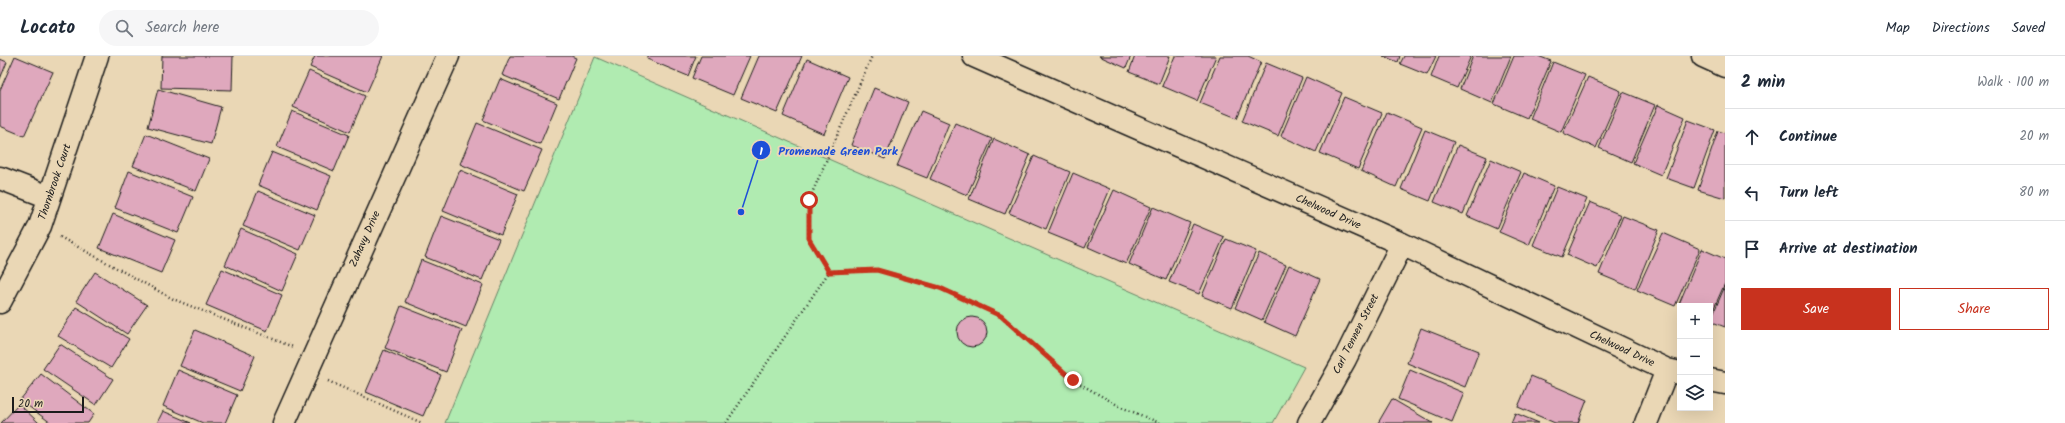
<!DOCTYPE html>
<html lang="en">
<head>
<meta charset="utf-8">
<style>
  :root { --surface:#fff; --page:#f6f6f7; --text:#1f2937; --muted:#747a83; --line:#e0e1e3; --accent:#c8321e }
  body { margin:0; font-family:Kalam,sans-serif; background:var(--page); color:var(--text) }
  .controls { position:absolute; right:12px; bottom:12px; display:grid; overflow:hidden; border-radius:0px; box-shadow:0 4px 16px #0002 }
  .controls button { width:36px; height:36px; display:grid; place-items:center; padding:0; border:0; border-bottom:1px solid var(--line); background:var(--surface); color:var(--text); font:20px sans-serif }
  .scale { position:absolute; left:12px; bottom:10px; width:72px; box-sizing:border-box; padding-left:4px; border:2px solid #1c1c1c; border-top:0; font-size:11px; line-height:14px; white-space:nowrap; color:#1c1c1c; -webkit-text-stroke:3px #ead7b5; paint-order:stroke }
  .stop { position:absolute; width:12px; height:12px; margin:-9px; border:3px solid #c8321e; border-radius:50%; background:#fff }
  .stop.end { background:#c8321e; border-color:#fff; box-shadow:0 1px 4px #0008 }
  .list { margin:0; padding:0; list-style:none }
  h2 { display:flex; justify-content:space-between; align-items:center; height:52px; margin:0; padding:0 16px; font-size:17px }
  h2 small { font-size:13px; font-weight:400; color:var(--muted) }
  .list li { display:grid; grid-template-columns:26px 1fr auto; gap:12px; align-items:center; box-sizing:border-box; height:56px; padding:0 16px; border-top:1px solid var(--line) }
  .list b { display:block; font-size:15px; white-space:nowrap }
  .list em { font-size:13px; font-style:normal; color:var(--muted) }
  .actions { display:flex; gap:8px; padding:12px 16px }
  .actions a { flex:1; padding:9px 0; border:1px solid var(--accent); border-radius:0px; text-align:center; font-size:14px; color:var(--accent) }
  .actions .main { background:var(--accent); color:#fff }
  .icon { flex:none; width:22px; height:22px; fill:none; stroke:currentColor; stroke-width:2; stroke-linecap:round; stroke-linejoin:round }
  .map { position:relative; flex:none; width:1725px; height:367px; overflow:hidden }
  header { display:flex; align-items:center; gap:24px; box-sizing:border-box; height:56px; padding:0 20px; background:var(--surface); border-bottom:1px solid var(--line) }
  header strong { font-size:19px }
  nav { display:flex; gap:22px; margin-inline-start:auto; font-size:14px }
  .search { width:280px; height:36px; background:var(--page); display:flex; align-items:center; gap:10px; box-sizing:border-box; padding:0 14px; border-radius:22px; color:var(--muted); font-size:15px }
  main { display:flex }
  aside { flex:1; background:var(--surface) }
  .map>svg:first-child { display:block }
  .green { fill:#b0ebb1; stroke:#668466 }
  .building { fill:#dfa8bd; stroke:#1c1c1c }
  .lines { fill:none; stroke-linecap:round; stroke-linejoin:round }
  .street-casing { stroke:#1c1c1c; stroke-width:25 }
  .path { stroke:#1c1c1c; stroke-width:2.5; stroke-dasharray:1 3; stroke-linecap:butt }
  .street { stroke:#ead7b5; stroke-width:22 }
  .route { stroke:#c8321e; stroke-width:5 }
  .labels { text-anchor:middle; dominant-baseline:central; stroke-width:4; stroke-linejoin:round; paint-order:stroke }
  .street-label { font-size:11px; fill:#1c1c1c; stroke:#ead7b5 }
  .leader { fill:none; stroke:#1d4ed8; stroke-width:1.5 }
  .callout-dot { fill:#1d4ed8; stroke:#ead7b5; stroke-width:1.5 }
  .mark-label { font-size:12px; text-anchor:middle; font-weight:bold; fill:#fff }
  .callout-label { font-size:12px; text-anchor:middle; font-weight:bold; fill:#1d4ed8; stroke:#ead7b5; stroke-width:4; stroke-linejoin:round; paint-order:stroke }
</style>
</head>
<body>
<header>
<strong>Locato</strong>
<div class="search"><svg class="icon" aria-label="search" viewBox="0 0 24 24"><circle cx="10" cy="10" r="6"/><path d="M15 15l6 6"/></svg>Search here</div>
<nav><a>Map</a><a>Directions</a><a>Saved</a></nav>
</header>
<main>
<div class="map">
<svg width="1725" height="367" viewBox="0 0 1725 367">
  <rect width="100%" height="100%" fill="#ead7b5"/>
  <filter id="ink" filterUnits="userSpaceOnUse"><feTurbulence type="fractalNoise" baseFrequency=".025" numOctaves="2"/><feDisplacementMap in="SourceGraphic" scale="8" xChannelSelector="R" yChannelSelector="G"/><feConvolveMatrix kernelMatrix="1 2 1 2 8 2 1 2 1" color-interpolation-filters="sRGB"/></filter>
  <g filter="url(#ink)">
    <path class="green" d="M595,1L1304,311L1273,367H445Z"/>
    <path class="building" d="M15,0L53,16L24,80L0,70V34Z
      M162,0H233L232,34L161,32Z
      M315,0H383L367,36L310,11Z
      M510,0H571L576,2L559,43L502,19Z
      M648,0H696L688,20L647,3Z
      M701,0H750L733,39L692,22Z
      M759,0H802L777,57L741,42Z
      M1099,0H1131L1126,12Z
      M1135,0H1170L1159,28L1129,16Z
      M1175,0H1216L1197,45L1162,30Z
      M1220,0H1248L1261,6L1237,62L1200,47Z
      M1383,0H1400L1398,6Z
      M1404,0H1436L1427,19L1400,8Z
      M1439,0H1471L1457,32L1431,21Z
      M1473,0H1511L1492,47L1460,33Z
      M1514,0H1538L1551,5L1527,62L1494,48Z
      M0,3L7,6L0,23Z
      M807,3L848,21L824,78L783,60Z
      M1553,6L1585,19L1561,76L1530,63Z
      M1266,7L1302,22L1278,80L1242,65Z
      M309,15L365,40L350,76L293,51Z
      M1306,21L1342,37L1316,96L1281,80Z
      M1588,21L1621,35L1596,92L1563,77Z
      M500,23L557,47L540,88L483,64Z
      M874,32L908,46L885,103L851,89Z
      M158,33L221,51L211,88L148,71Z
      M1623,36L1655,49L1631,106L1599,92Z
      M1344,41L1382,57L1358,113L1320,97Z
      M1658,49L1685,61L1661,119L1633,107Z
      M292,55L349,79L334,115L277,91Z
      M921,55L949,67L927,122L897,110Z
      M1387,56L1422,71L1396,131L1361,115Z
      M1688,64L1715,74L1694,132L1666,122Z
      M477,67L542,94L524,135L460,108Z
      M955,67L992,83L967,139L930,123Z
      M1425,74L1454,86L1430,145L1401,133Z
      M1718,75L1725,77V142L1698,134Z
      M146,78L209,103L196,135L133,110Z
      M994,83L1030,99L1005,158L969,143Z
      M1458,89L1487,101L1463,158L1434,146Z
      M272,96L331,120L317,154L258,129Z
      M1034,100L1070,116L1046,173L1009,157Z
      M1491,103L1521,116L1497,173L1467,160Z
      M460,114L518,138L501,179L443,155Z
      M129,115L193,141L178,177L115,152Z
      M1073,117L1110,133L1085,192L1048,177Z
      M1524,117L1554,130L1529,189L1499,176Z
      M1557,131L1587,143L1562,201L1533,189Z
      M1114,134L1151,151L1126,208L1088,191Z
      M258,135L315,159L300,194L243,170Z
      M1590,146L1621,159L1597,212L1567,199Z
      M1153,151L1190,167L1166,224L1129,208Z
      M113,158L175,184L161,217L99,192Z
      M441,160L499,183L482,224L425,201Z
      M1623,160L1659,174L1635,233L1599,218Z
      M1193,168L1224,181L1199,238L1169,226Z
      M241,173L298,198L282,235L225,209Z
      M1663,177L1700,193L1675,250L1637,234Z
      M1226,183L1256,195L1232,252L1202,240Z
      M1702,193L1725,203V227L1710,261V250H1685L1679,248Z
      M1259,197L1286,209L1262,264L1235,252Z
      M421,204L483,229L466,271L405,246Z
      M1289,209L1320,223L1295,280L1264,266Z
      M222,213L282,239L267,275L206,249Z
      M95,216L147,249L127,278L76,245Z
      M1725,230V271L1710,265Z
      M401,250L462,274L446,316L385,292Z
      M76,251L129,283L111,312L58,280Z
      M957 276a15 15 0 1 1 30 0a15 15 0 1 1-30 0Z
      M1421,272L1479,295L1465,331L1407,307Z
      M195,274L255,300L240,335L180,310Z
      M60,288L113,323L96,349L43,313Z
      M384,294L441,319L423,360L366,336Z
      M178,314L237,339L225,367H203L163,350Z
      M1410,314L1464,337L1452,366L1398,343Z
      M41,318L94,358L88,367H51L20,344Z
      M1531,320L1587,344L1578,367H1555L1518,351Z
      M1392,343L1433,367H1378Z
      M19,348L39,367H1Z
      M163,355L191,367H157Z
      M1515,357L1539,367H1511Z"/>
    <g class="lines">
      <g class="street-casing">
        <path id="street" d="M974,0L1402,188L1667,314L1680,317
          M1703,0L1725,10
          M0,122L49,141
          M0,246L40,170L97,0
          M1710,324L1725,327
          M284,367L448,0
          M1309,367L1345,303L1402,188
          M1646,367L1667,314"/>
      </g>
      <path class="path" d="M60,181L173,243L293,291
        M829,216L809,183V144L872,0
        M328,325L422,367
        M726,367L829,216L877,214L940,232L1001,260L1073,324L1121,351L1160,367"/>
      <use href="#street" class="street"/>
    </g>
  </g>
  <g class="lines" filter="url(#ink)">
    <path class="route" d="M809,144V183L829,216L877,214L940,232L1001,260L1073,324"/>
  </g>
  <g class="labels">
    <g class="street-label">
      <text transform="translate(55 126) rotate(-71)">Thornbrook Court</text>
      <text transform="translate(1328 156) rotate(24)">Chelwood Drive</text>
      <text transform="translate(365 183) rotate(-66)">Zahavy Drive</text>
      <text transform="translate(1356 278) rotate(-63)">Carl Tennen Street</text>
      <text transform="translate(1622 293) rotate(25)">Chelwood Drive</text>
    </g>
  </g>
  <path class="leader" d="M741 156L761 94"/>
  <g class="callout-dot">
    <circle cx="741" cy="156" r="4"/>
    <circle cx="761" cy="94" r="10"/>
  </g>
  <g class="mark-label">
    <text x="761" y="99">1</text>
  </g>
  <g class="callout-label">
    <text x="838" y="99">Promenade Green Park</text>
  </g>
</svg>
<div class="controls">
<button>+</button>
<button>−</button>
<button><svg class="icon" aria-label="layers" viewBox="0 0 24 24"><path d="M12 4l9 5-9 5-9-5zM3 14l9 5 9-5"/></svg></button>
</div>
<div class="scale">20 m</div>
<div class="stop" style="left:809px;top:144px"></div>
<div class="stop end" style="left:1073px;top:324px"></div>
</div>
<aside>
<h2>2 min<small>Walk · 100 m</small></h2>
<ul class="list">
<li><svg class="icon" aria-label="ahead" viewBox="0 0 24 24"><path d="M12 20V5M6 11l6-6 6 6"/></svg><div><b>Continue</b></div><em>20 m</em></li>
<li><svg class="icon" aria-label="left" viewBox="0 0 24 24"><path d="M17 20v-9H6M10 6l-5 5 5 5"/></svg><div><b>Turn left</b></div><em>80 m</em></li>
<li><svg class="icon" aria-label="arrive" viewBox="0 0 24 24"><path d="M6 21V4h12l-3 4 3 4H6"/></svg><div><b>Arrive at destination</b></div></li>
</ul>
<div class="actions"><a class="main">Save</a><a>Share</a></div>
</aside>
</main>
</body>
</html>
